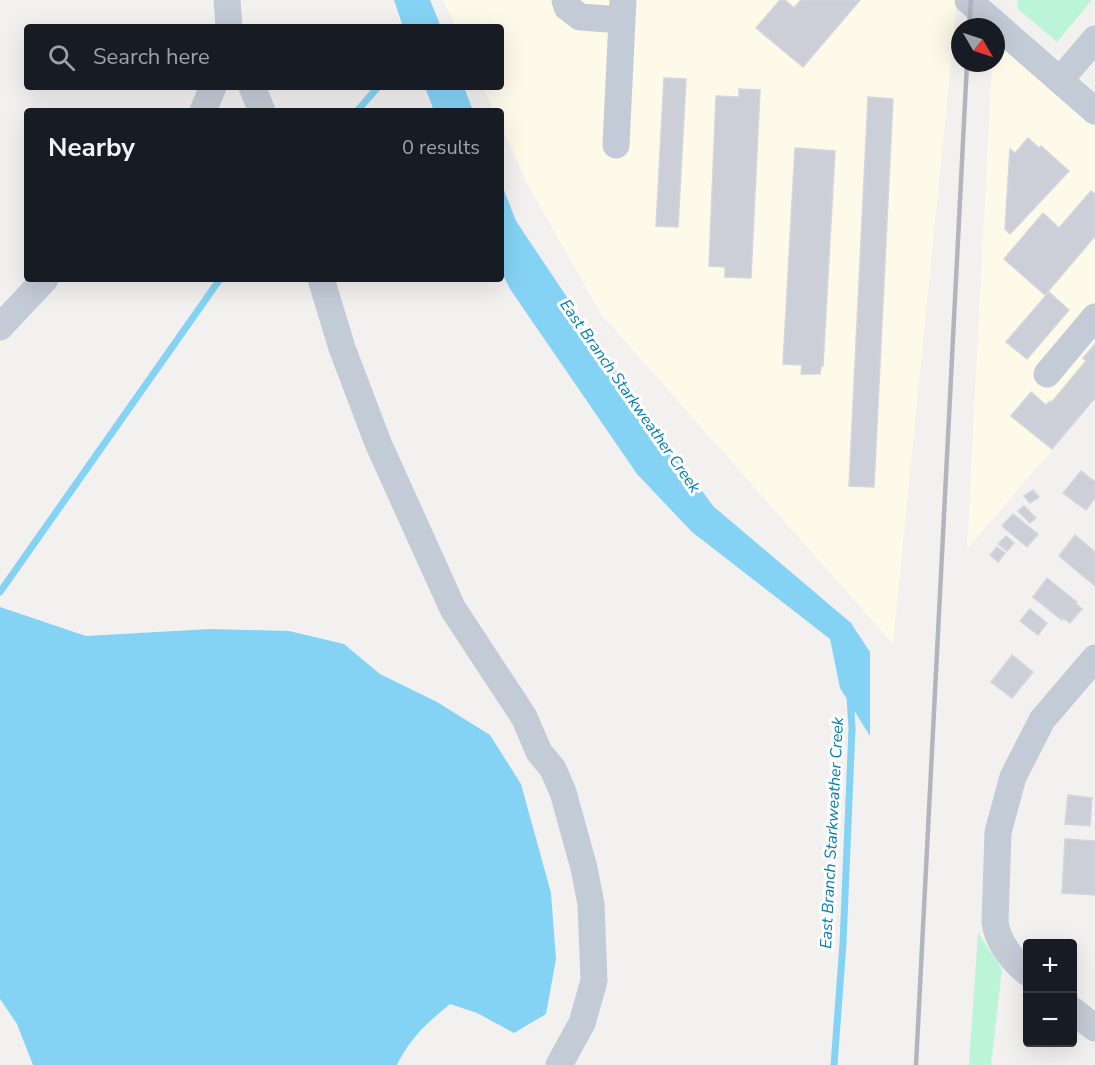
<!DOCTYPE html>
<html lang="en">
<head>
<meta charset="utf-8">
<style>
  :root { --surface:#171b24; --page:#242831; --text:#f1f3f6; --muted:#9ea1a6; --line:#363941 }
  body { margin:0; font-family:"Nunito Sans",sans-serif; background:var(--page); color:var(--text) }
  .controls { position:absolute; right:18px; bottom:18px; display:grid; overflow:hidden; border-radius:6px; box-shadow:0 6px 24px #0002 }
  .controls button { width:54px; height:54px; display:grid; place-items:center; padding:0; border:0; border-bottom:2px solid var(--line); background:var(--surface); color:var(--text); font:30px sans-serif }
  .compass { position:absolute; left:951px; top:18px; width:54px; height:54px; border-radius:50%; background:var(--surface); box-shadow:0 6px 24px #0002; rotate:129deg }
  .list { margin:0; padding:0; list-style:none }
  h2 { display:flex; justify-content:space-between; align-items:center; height:78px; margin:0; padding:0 24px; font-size:26px }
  h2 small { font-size:20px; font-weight:400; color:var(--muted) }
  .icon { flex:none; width:33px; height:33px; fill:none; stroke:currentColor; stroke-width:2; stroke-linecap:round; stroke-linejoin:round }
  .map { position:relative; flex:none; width:1095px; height:1065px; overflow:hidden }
  .search { position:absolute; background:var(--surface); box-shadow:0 6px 24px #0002; left:24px; top:24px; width:480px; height:66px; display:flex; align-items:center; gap:15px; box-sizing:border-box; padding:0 21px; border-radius:6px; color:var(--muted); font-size:22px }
  .panel { position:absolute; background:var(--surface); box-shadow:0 6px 24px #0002; left:24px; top:108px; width:480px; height:174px; border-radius:6px }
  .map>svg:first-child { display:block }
  .commercial { fill:#fefaea }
  .green { fill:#bcf4d7 }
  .water { fill:#85d3f4 }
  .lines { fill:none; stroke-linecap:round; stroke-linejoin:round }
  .stream { stroke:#85d3f4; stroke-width:7 }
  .building { fill:#cccfd7; stroke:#d4d6dd; stroke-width:1.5 }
  .minor { stroke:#c3cbd7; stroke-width:27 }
  .rail { stroke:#b2b5bc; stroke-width:4.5 }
  .labels { text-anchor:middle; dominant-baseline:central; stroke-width:6; stroke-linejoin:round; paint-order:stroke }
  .water-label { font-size:16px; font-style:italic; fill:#017cb2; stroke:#fff }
</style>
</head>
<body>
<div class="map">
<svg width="1095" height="1065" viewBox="0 0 1095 1065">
  <rect width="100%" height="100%" fill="#f3f1f0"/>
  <path class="commercial" d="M443,0H957L893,644L601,314L528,185L501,126V111H494L483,87H501V27H456Z
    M996,27L1095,111V400L967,549L992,63H996Z"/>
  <path class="green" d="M1018,0H1092L1057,42L1017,8Z
    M978,933L1002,969L991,1065H969Z"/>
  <path class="water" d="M394,0H430L441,27H403Z
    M425,87H464L473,111H434Z
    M501,182L516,221L613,366L713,506L851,623L870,652V736L840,688L830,639L692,532L637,474L510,289L501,271Z
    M0,607L86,636L210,629L289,631L344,644L380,674L437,702L490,735L521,784L551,893L556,959L546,1014L514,1033L477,1013L450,1004C425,1025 412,1036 397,1065H33L17,1024L0,999Z"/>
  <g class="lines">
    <path class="stream" d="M357,111L378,87
      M0,592L220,279
      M834,1065L843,943L852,728L850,696"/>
  </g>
  <path class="building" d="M780,0H785L794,8L801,0H860L803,67L756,28Z
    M664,78L686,79L678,227L656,226Z
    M739,89L760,90L751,278L725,277V267L709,266L716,96L739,97Z
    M868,97L893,99L874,487L849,486Z
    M1028,138L1039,148L1041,146L1069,171L1010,234L1005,229L1010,149L1015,153Z
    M795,148L835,151L823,366H821L820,374H801L802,365L783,364Z
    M1091,191L1095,194V236L1045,295L1004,259L1043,213L1059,228Z
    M1049,292L1069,310L1027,359L1006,342Z
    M1095,344V398L1052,449L1011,416L1031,392L1046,405L1050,401L1051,403L1086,361L1083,358Z
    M1081,471L1095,482V498L1086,510L1063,493Z
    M1033,490L1039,497L1030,503L1024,496Z
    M1024,506L1036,518L1030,523L1018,511Z
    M1013,514L1038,534L1027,547L1002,526Z
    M1075,535L1095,552V586L1059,556Z
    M1006,536L1014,543L1007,551L998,544Z
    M997,547L1005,553L998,562L990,555Z
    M1047,578L1077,602L1075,603L1082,609L1070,623L1063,618L1062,620L1033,597Z
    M1030,609L1047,623L1038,635L1020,621Z
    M1012,655L1033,672L1012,698L991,682Z
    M1068,795L1092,798L1090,826L1065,824Z
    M1065,839L1095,841V895L1062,893Z"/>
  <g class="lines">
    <path class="minor" d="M227,0L229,27
      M565,0L567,7L580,17L622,20
      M968,0L1095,111
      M1060,80L1095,39
      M252,87L262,111
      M203,111L213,87
      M616,145L623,0
      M321,279L342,348L378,443L453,609L524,717L539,752L553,769L563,792L584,868L591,904L594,981L582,1023L559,1065
      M0,327L45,279
      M1047,374L1095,317
      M1028,973C1012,960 998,943 995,922L998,832L1013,777L1042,720L1095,658
      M1072,1010L1095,1028"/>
    <path class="rail" d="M969,27L971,0
      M916,1065L967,63"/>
  </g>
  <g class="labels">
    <g class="water-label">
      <text transform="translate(630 396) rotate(55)">East Branch Starkweather Creek</text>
      <text transform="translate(832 833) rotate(-87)">East Branch Starkweather Creek</text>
    </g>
  </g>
</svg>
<div class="controls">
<button>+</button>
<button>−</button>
</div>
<svg class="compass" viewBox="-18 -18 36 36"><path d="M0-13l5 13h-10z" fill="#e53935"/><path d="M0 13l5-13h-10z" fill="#9ea1a6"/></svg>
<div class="search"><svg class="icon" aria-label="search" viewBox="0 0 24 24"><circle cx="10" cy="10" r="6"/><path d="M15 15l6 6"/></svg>Search here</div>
<section class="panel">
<h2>Nearby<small>0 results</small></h2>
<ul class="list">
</ul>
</section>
</div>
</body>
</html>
